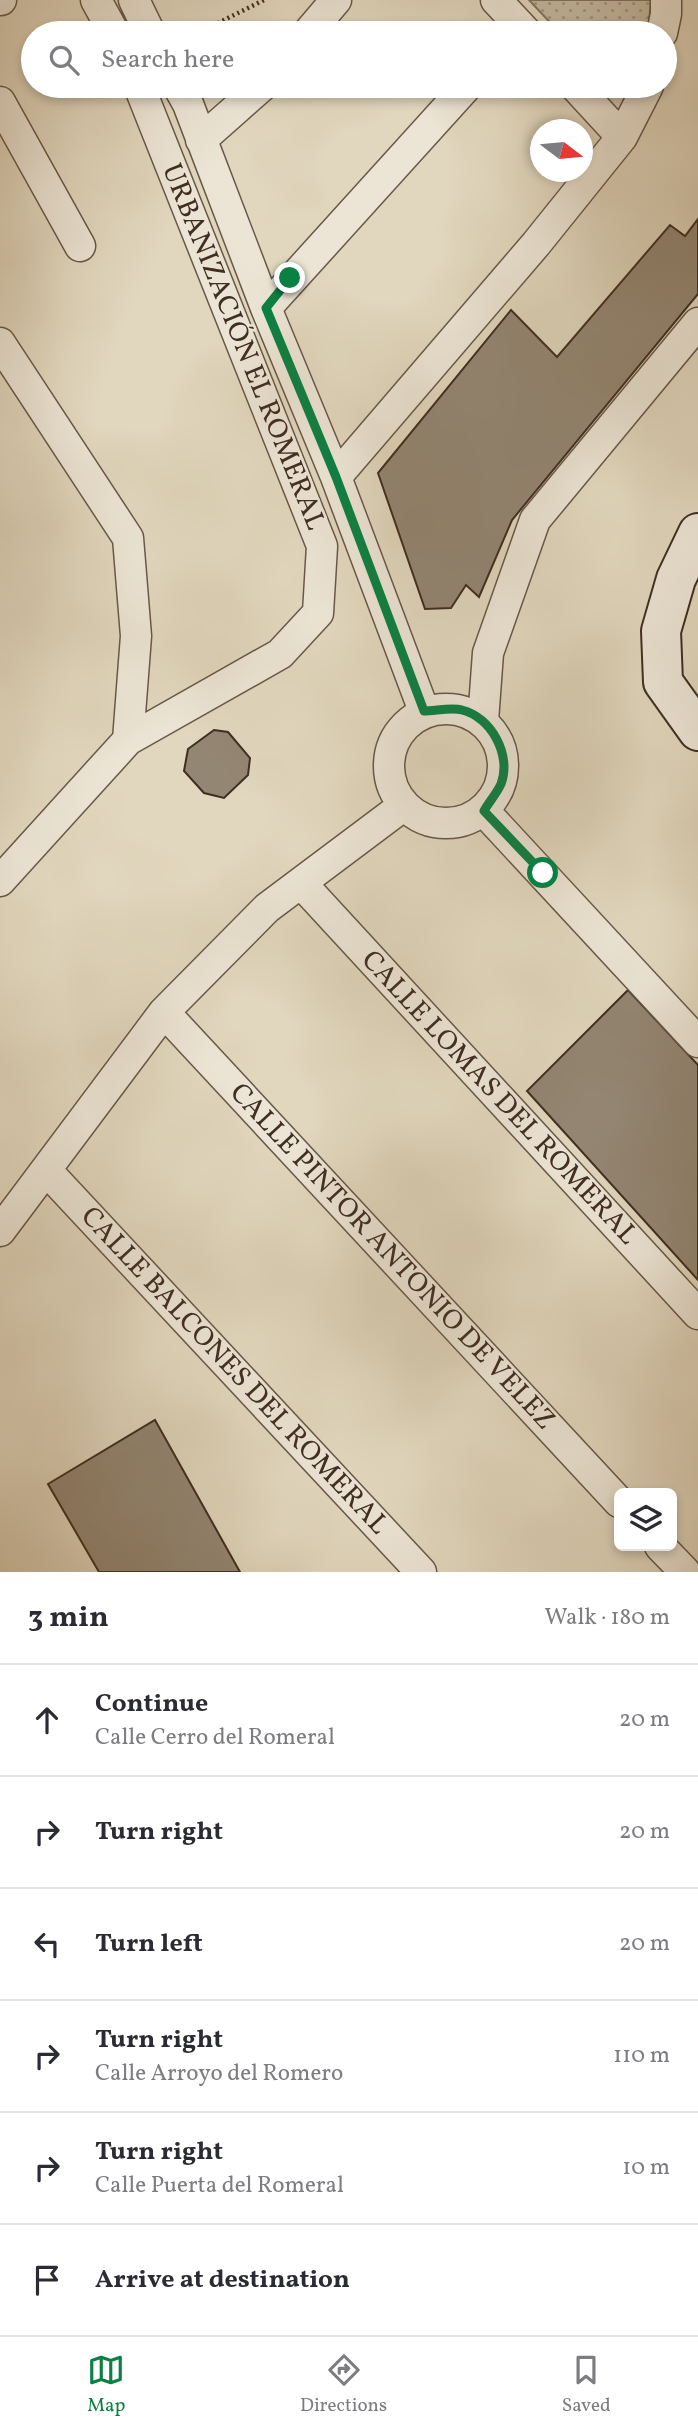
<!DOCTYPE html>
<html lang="en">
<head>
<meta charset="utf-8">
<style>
  :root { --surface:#fff; --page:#f2f2f3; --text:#2b2b33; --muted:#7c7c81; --line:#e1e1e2; --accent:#0b8043 }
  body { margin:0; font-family:Vollkorn,serif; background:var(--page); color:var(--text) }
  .controls { position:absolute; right:21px; bottom:21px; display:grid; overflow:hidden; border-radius:10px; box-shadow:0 4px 10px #0003 }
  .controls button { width:63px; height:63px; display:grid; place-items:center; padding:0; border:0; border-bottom:2px solid var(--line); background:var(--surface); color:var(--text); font:35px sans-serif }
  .compass { position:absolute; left:530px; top:119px; width:63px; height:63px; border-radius:50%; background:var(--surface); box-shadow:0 4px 10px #0003; rotate:106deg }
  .stop { position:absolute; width:21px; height:21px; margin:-16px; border:5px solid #0b8043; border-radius:50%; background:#fff }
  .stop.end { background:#0b8043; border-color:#fff; box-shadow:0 2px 7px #0008 }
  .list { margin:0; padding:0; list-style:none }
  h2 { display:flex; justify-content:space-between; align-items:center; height:91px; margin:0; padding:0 28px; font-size:30px }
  h2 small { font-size:23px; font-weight:400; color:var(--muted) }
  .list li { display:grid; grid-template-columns:46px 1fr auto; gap:21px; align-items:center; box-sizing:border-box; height:112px; padding:0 28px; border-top:2px solid var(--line) }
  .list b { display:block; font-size:26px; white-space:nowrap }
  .list p { margin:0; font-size:23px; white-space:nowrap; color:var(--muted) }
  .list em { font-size:23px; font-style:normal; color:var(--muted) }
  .icon { flex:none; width:38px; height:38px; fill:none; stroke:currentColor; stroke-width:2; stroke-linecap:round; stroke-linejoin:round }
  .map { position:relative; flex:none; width:698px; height:1572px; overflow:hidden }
  .search { position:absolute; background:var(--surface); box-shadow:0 4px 10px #0003; left:21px; right:21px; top:21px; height:77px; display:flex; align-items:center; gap:18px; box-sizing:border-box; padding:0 24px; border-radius:38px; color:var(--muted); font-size:26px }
  .sheet { height:763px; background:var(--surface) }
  nav { display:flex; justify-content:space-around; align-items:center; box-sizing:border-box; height:98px; border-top:2px solid var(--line); background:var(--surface); font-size:19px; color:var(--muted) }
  nav a { display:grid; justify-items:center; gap:4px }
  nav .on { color:var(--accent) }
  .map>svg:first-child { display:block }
  .grass { fill:url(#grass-dots); stroke:#827462; stroke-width:2 }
  .building { fill:#938673; stroke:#3f2e22; stroke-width:2 }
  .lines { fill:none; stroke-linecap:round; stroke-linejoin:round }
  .street-casing { stroke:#685849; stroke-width:33 }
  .secondary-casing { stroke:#3f2e22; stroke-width:42 }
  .path { stroke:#3f2e22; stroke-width:4.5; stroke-dasharray:2 3.5; stroke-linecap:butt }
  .street { stroke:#ece5d5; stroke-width:30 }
  .secondary { stroke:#ece5d5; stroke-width:38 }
  .route { stroke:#0b8043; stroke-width:9 }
  .labels { text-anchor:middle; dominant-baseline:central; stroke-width:5; stroke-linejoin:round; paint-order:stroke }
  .street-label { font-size:28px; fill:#3f2e22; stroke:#ece5d5 }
</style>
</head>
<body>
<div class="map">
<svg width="698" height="1572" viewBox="0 0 698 1572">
  <defs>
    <pattern id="grass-dots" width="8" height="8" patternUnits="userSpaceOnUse" patternTransform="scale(1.75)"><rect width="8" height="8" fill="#c5baa3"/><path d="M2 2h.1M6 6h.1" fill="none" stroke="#a19884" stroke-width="1.8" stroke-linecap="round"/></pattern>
  </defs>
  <rect width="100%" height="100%" fill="#e1d7be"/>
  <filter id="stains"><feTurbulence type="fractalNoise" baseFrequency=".00286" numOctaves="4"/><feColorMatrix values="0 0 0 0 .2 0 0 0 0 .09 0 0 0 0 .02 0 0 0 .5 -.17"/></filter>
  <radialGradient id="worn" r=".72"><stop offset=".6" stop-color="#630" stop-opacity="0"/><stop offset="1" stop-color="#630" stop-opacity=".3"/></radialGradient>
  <path class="grass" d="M529,0H651L648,33H560Z"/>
  <path class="building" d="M698,219V294L512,520L479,597L466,585L451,608L425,609L378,473L511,310L557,357L670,225L685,236Z
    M214,730L228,732L250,758L248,775L224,798L204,793L184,771L188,749Z
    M628,990L698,1065V1280L527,1091Z
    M155,1420L240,1572H99L48,1484Z"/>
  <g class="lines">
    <g class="street-casing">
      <path id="street" d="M0,0H1
        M96,0L114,33
        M134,0L150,33
        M496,0L527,33
        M308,33L336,0
        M662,33L666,14V0
        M178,86L188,104L266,308L336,477L424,711
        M575,86L622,137
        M0,102L80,246
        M201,140L262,86
        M266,308L467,86
        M0,343L128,538L136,636L128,740
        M336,477L536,244L622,137L648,86
        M389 766a57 57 0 1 1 114 0a57 57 0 1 1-114 0Z
        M483,721L488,653L535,520L698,323
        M484,811L698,1042
        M0,881L128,740L280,654L318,613L322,546L139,86
        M301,883L698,1314
        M164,1012L619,1502
        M46,1170L421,1572
        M0,1231L164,1012L267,908L403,806
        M660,1546L685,1572"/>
    </g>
    <g class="secondary-casing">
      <path id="secondary" d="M698,533L676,579L661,631L663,682L698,731"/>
    </g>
    <path class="path" d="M198,33L264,0"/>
    <use href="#street" class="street"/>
    <use href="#secondary" class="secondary"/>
  </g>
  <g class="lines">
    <path class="route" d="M290,278L266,308L336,477L424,711C435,711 452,707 462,710C491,717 512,755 501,784C497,793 489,802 484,811L543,873"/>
  </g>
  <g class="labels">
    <g class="street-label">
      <text transform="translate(243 347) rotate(68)">URBANIZACIÓN EL ROMERAL</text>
      <text transform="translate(499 1098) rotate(47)">CALLE LOMAS DEL ROMERAL</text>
      <text transform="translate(392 1257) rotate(47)">CALLE PINTOR ANTONIO DE VELEZ</text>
      <text transform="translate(234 1371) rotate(47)">CALLE BALCONES DEL ROMERAL</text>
    </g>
  </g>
  <rect width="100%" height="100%" filter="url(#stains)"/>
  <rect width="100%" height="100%" fill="url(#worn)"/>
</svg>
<div class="controls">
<button><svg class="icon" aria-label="layers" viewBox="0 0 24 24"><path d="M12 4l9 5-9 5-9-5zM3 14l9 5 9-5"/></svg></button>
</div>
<svg class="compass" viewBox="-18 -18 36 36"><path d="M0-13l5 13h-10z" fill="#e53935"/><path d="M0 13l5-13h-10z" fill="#7c7c81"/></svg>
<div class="stop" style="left:543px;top:873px"></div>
<div class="stop end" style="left:290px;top:278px"></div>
<div class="search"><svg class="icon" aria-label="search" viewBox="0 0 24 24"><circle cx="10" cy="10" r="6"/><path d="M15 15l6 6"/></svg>Search here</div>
</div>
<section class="sheet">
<h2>3 min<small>Walk · 180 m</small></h2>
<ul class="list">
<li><svg class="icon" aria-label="ahead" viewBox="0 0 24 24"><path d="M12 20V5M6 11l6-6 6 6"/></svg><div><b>Continue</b><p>Calle Cerro del Romeral</p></div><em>20 m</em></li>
<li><svg class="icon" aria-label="right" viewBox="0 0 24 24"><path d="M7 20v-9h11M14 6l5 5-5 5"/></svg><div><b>Turn right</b></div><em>20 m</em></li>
<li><svg class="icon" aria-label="left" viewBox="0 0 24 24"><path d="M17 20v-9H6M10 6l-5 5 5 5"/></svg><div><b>Turn left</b></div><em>20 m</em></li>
<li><svg class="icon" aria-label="right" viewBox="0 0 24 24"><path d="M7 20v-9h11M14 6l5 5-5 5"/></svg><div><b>Turn right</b><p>Calle Arroyo del Romero</p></div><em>110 m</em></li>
<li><svg class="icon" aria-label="right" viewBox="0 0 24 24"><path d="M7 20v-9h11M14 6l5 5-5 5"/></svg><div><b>Turn right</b><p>Calle Puerta del Romeral</p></div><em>10 m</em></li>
<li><svg class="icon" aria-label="arrive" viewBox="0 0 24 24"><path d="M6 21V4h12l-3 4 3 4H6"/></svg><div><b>Arrive at destination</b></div></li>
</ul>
</section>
<nav>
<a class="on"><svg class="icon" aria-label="map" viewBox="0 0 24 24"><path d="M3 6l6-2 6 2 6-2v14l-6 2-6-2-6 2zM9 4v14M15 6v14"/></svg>Map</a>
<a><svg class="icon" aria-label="directions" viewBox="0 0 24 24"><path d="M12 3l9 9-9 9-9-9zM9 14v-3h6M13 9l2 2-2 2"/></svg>Directions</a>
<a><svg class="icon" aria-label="saved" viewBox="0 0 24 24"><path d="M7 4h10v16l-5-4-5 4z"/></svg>Saved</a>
</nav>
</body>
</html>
